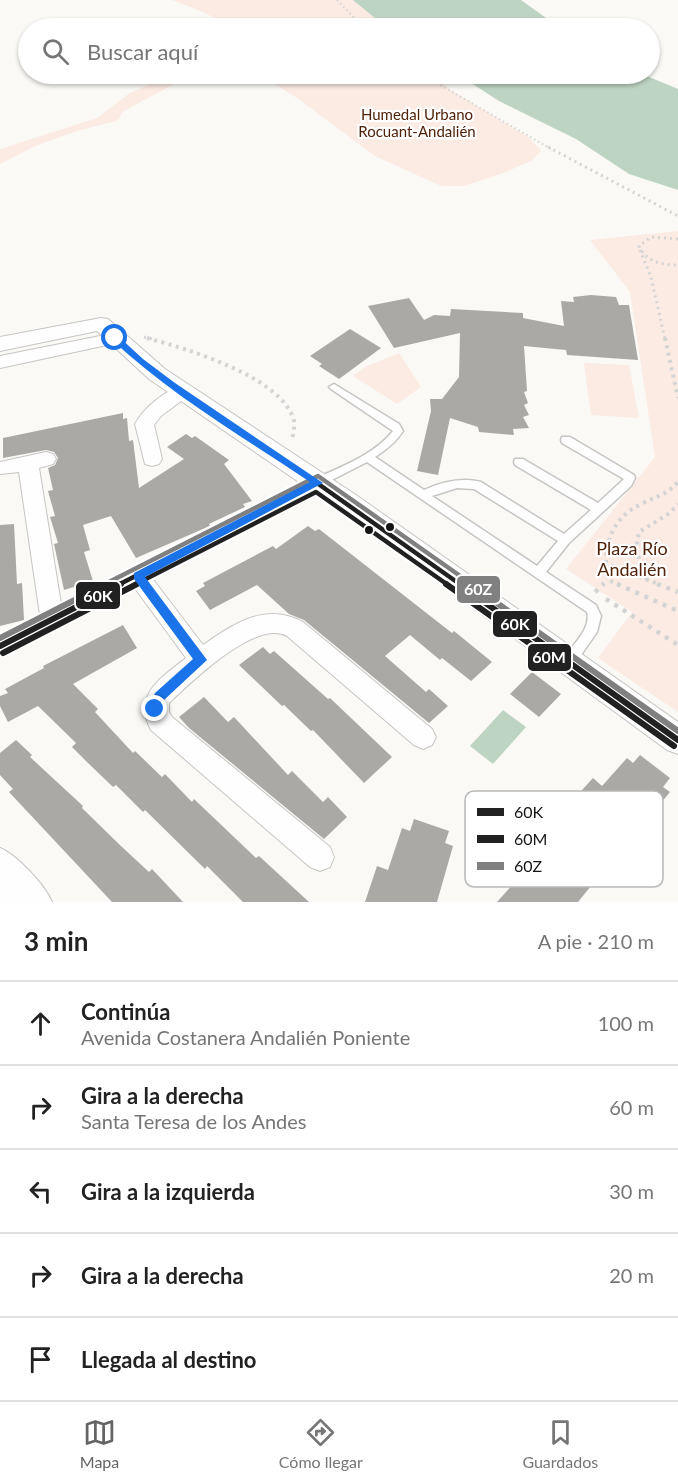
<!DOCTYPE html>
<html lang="es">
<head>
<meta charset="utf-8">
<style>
  :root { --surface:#fff; --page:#f6f6f6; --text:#222; --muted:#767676; --line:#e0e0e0; --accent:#656462 }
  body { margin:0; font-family:Lato,sans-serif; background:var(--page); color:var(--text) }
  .stop { position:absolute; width:18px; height:18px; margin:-14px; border:4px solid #1a73e8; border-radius:50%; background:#fff }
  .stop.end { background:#1a73e8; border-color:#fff; box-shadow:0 2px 6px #0008 }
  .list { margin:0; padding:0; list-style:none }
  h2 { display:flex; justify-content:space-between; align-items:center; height:78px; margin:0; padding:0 24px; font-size:26px }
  h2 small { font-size:20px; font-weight:400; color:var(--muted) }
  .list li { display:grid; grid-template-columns:39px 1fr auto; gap:18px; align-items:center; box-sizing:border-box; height:84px; padding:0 24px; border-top:2px solid var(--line) }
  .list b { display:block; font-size:22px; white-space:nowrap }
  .list p { margin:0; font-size:20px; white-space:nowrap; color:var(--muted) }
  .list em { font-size:20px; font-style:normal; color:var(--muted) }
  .icon { flex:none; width:33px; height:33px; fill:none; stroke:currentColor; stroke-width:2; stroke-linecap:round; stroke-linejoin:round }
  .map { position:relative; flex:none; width:678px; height:902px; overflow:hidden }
  .search { position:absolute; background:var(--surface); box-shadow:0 2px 4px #0004; left:18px; right:18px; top:18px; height:66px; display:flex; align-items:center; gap:15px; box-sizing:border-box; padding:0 21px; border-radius:33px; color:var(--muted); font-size:22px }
  .sheet { height:498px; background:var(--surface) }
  nav { display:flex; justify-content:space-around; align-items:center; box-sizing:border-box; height:84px; border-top:2px solid var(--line); background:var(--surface); font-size:16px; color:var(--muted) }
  nav a { display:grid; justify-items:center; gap:3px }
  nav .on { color:var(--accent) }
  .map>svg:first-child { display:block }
  .green { fill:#fbebe3 }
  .water { fill:#bed4c2 }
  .building { fill:#aaa9a6 }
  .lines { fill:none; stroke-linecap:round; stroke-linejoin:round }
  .service-casing { stroke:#c6c5c3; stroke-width:3 }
  .minor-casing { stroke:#c6c5c3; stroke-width:2 }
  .tertiary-casing { stroke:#c6c5c3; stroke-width:2 }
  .path-far3 { stroke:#d5d4d4; stroke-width:2; stroke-dasharray:1.5 3; stroke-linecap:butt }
  .path-far2 { stroke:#d5d4d4; stroke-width:3; stroke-dasharray:2 4; stroke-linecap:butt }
  .path-far1 { stroke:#d5d4d4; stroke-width:4; stroke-dasharray:3 4.5; stroke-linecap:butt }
  .path { stroke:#d5d4d4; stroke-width:4.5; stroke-dasharray:4 6; stroke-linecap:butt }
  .service { fill:#fefefe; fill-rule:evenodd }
  .minor { fill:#fefefe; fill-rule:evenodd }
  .tertiary { fill:#fefefe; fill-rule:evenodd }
  .bus-1-far1-casing { stroke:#fff; stroke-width:9 }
  .bus-1-casing { stroke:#fff; stroke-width:10 }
  .bus-2-far1-casing { stroke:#fff; stroke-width:9 }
  .bus-2-casing { stroke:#fff; stroke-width:10 }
  .bus-3-far1-casing { stroke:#fff; stroke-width:9 }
  .bus-3-casing { stroke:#fff; stroke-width:10 }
  .bus-1-far1 { stroke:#212121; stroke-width:4.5 }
  .bus-1 { stroke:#212121; stroke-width:6 }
  .bus-2-far1 { stroke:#212121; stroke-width:4.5 }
  .bus-2 { stroke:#212121; stroke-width:6 }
  .bus-3-far1 { stroke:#808080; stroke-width:4.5 }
  .bus-3 { stroke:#808080; stroke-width:6 }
  .route { fill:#1a73e8 }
  .bus-dot { fill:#151413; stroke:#fff; stroke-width:2 }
  .labels { text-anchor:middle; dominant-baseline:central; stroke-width:4.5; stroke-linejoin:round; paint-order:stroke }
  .far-park-label { font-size:15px; fill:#502209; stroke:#fff }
  .park-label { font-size:18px; fill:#502209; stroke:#fff }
  .key { fill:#fff; stroke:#b9b8b8; stroke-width:1.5 }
  .key-label { font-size:16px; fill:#151413 }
  .line-badge { stroke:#fff; stroke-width:2 }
  .badge-label { font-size:16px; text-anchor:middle; font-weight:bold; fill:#fff }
</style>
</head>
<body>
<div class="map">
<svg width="678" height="902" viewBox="0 0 678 902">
  <rect width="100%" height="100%" fill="#faf9f6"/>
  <path class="green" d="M172,0H387L409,28H235L203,12Z
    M173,74H201C174,82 149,98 124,111C119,114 122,118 116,121L77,131L35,146L0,164V149L97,118L130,93Z
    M259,74H431L451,90L528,137L541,150L533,160L501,174L464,186H441L375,156L297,98Z
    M678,231V712L598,658L632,612L566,569L655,457L630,292L590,240Z
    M399,353L421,387L397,404L353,376L365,367Z
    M584,363L629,365L639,418L591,415Z"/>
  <path class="water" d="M353,0H521L560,28H387Z
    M457,74H642L678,89V190L629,174L576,139L499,101Z
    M503,710L526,727L493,764L470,746Z"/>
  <path class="building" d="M591,295L616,297L619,305H629L638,360L567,355L566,350L524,346L527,391L524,392L528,403L524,405L529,415L523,417L529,428L513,429L514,435L479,432L478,427L450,418L438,475L417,471L431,411L430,399H442L459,377L460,333L394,348L368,306L409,298L424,320L434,315L450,316L451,309L523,313V318L564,326L561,301L574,302L573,297Z
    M350,329L381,348L339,379L319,366L322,364L310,356Z
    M123,413V419L127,418L129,441L133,440L139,488L184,459L167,447L186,434L192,438L195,436L229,460L224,464L252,501L243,504L245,507L209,524L210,526L136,558L111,516L83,525L90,550L84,552L93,581L64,590L54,544L58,543L50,517L55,516L48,491L53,490L48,468L55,465L58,458L54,452L46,450L3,458V438Z
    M14,524L17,584L22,583L24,620L0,626V525Z
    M308,526L315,531L319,529L452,633L454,631L492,662L471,681L442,658L440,660L410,635L385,656L426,692L429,689L448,706L429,723L304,620L289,614L257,585L210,610L196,591L205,586L203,583L273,546L276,549Z
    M123,625L137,648L73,684L98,709L95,712L133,753L135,751L162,777L165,774L192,802L194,799L256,858L259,856L309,902H243L207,866L205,869L145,810L143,812L116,785L113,787L88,763L72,747L76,743L38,706L8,722L0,706V696L8,693L5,689L44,668L43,666Z
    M263,647L270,654L274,651L328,699L330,698L392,757L364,783L313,730L311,731L284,705L282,706L239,665Z
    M532,672L561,694L539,717L510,694Z
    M204,697L228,722L234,717L288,775L292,771L323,802L328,797L347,817L324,839L189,728L179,717Z
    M16,740L32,755L30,757L83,806L82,808L122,847L149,872L152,869L183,902H112L9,792L13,789L0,775V753Z
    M640,755L670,778L663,787L670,792L622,850L611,841L580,876L591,886L578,902H497L521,875L512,867L593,778L602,786L627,758L633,763Z
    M414,819L449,831L445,843L453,846L437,902H365L377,866L388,870L402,828L410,831Z"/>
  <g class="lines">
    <g class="service-casing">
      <path id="service" d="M334,384L399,424L403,431C396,442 386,450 375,457L424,490C442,482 461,477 481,482L564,534L591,510L515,465L514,462L515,459H523L598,503L624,479L562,443L561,440L562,437H570L634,475L635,478L631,486L569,543L546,572L596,605L601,616L597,632L574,665L569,667L564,665L563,661C570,646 592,630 587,612L367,462L322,485H314L313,482L314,479C341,467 374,455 393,431L331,389L329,387ZM457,488L474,489L558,541L537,566L432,496Z"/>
    </g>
    <g class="minor-casing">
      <path id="minor" d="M115,333L121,334L124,338L121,342L0,368V356Z
        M182,386L188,388L191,392L188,396L161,416L154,425L162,459L159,464L152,466L145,464L135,424C144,408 164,391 182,386Z
        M46,452L53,454L56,459L53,464L39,468L61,604L310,478L317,476L324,478L327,483L324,488L152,578L203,645C235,623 265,602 303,622L432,729L436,737L432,745L423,749L414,745L287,636C255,619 191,682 169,703V712L172,717L330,847L334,857L330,867L320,871L310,867L151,730C132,695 161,678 186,658L134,587L0,656V635L40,615L19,472L0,474V462Z
        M0,848C17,855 45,885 52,902H0Z"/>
    </g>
    <g class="tertiary-casing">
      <path id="tertiary" d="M101,318L108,319L165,369L356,495L678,722V754L667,750L338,509L149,379L97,331L0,351V337Z"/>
    </g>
    <path class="path-far3" d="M337,0L364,28
      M421,74L551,149"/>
    <path class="path-far2" d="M548,147L678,216
      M678,239L651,237L639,246C646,262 662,265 678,265
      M640,250L651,277L665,339
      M144,337L153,339"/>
    <path class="path-far1" d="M147,338C187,349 283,377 294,421C295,427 293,434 292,440
      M665,338L678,398
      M604,563L661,585
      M647,580L636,550L639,532L670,513L678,504
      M602,585L608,580
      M620,585L608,580C602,548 610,519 641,504C655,497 668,494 678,482"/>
    <path class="path" d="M617,584L678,611
      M657,584L678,592
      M595,592L604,584
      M606,599L678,645"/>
    <use href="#service" class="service"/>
    <use href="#minor" class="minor"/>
    <use href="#tertiary" class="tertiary"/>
    <g class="bus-1-far1-casing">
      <path id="bus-1-far1" d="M118,585L317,483L461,585"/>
    </g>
    <g class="bus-1-casing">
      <path id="bus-1" d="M459,584L678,740
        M0,646L121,584"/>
    </g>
    <g class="bus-2-far1-casing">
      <path id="bus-2-far1" d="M134,585L316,492L448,585"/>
    </g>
    <g class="bus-2-casing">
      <path id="bus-2" d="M446,584L674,746
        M3,653L137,584"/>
    </g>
    <g class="bus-3-far1-casing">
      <path id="bus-3-far1" d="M103,585L318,476L473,585"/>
    </g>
    <g class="bus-3-casing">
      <path id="bus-3" d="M470,584L678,731
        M0,638L106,584"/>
    </g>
    <use href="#bus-1-far1" class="bus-1-far1"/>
    <use href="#bus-1" class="bus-1"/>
    <use href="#bus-2-far1" class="bus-2-far1"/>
    <use href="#bus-2" class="bus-2"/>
    <use href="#bus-3-far1" class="bus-3-far1"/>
    <use href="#bus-3" class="bus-3"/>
  </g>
  <path class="route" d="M112,336H118L143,359L175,383L323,483L145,577L207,660L164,700L160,713L155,715L149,709L155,693L193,659L134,579V573L310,482C243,437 171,395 112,340Z"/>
  <g class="bus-dot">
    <circle cx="390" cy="527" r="5"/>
    <circle cx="369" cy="530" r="5"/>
  </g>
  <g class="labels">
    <g class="far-park-label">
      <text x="417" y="114">Humedal Urbano<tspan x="417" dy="17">Rocuant-Andalién</tspan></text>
    </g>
    <g class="park-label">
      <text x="632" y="548">Plaza Río<tspan x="632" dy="21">Andalién</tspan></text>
    </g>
  </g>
  <rect x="465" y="791" width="198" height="96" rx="9" class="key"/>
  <rect x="477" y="808" width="27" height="8" fill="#212121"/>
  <rect x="477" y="835" width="27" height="8" fill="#212121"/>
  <rect x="477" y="862" width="27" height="8" fill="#808080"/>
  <g class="key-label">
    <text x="514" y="818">60K</text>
    <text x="514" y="845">60M</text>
    <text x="514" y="872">60Z</text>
  </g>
  <g class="line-badge">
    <rect x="456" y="575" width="45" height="29" rx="6" fill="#808080"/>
    <rect x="75" y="581" width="46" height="29" rx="6" fill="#212121"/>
    <rect x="492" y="610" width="46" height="28" rx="6" fill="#212121"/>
    <rect x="527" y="643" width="45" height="29" rx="6" fill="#212121"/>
  </g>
  <g class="badge-label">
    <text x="478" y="595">60Z</text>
    <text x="98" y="602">60K</text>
    <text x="515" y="630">60K</text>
    <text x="549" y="663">60M</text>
  </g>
</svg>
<div class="stop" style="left:115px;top:338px"></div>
<div class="stop end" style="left:155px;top:709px"></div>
<div class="search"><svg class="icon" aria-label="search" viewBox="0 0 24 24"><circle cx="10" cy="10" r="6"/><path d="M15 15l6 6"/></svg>Buscar aquí</div>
</div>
<section class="sheet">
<h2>3 min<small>A pie · 210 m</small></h2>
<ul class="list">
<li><svg class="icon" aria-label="ahead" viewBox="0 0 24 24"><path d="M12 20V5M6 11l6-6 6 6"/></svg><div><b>Continúa</b><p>Avenida Costanera Andalién Poniente</p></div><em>100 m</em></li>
<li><svg class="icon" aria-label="right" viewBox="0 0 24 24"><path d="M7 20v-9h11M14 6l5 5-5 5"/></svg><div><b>Gira a la derecha</b><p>Santa Teresa de los Andes</p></div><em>60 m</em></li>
<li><svg class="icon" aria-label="left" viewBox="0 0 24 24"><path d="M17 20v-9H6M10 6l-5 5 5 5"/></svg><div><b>Gira a la izquierda</b></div><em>30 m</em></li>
<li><svg class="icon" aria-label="right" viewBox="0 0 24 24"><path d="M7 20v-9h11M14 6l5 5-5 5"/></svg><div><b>Gira a la derecha</b></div><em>20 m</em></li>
<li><svg class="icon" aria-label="arrive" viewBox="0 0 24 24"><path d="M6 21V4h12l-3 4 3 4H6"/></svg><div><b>Llegada al destino</b></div></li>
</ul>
</section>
<nav>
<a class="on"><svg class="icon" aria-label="map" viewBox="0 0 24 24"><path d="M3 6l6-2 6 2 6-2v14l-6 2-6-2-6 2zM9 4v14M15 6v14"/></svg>Mapa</a>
<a><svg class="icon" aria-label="directions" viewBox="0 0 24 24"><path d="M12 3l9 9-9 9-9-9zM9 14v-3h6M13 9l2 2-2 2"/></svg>Cómo llegar</a>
<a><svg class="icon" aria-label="saved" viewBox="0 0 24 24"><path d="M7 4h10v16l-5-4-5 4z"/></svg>Guardados</a>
</nav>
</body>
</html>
